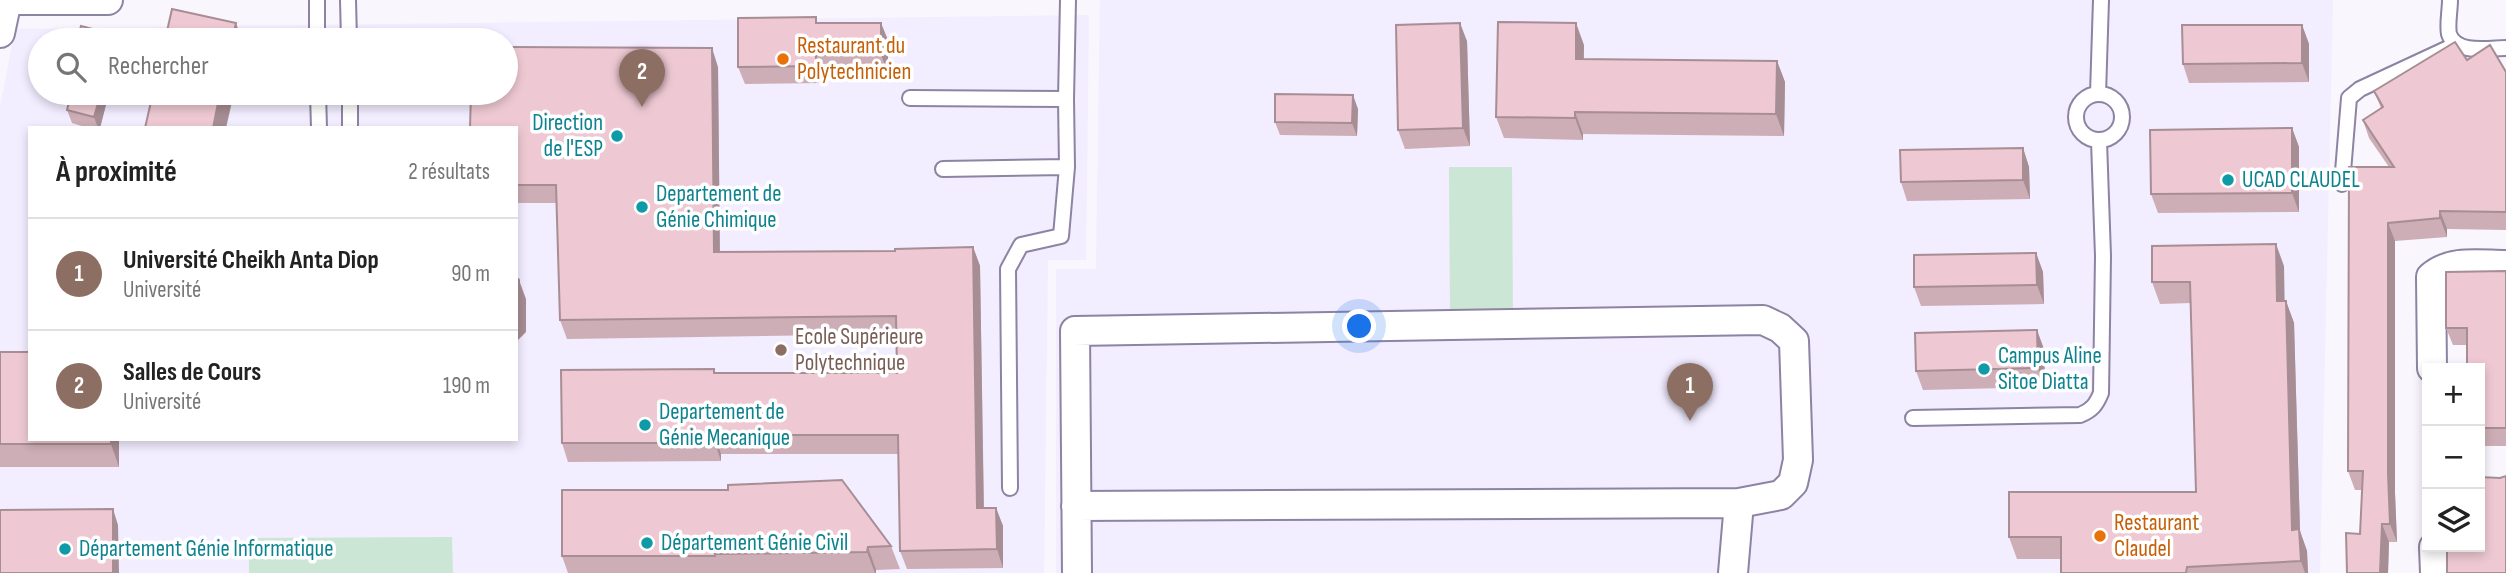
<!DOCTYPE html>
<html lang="fr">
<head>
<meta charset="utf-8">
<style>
  :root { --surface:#fff; --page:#f6f6f6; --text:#222; --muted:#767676; --line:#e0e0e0; --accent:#881e85 }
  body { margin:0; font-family:"Sofia Sans Condensed",sans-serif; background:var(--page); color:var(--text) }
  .controls { position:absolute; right:21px; bottom:21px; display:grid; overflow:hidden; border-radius:0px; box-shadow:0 4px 10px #0003 }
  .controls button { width:63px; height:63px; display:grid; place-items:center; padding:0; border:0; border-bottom:2px solid var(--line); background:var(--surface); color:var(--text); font:35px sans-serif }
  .you { position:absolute; left:1360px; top:327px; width:24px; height:24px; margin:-18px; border:5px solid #fff; border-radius:50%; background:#1a73e8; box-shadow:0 0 0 10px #1a73e833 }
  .badge { display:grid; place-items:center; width:46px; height:46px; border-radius:50%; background:var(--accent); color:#fff; font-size:23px; font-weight:700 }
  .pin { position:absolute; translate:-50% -58px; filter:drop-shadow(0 2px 4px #0008) }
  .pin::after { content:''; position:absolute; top:37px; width:24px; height:21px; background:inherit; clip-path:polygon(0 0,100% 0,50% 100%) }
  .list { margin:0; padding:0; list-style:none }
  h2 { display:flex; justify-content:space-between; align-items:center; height:91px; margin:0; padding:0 28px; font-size:30px }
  h2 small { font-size:23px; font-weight:400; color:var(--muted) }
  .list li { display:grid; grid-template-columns:46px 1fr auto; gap:21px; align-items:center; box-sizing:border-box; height:112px; padding:0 28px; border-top:2px solid var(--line) }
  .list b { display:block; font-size:26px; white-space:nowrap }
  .list p { margin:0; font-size:23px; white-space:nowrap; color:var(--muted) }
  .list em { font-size:23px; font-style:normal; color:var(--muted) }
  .icon { flex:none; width:38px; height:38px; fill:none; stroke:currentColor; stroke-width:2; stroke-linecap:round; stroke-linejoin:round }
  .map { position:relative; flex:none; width:2506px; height:573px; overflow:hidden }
  .search { position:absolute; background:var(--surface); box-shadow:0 4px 10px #0003; left:28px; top:28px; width:490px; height:77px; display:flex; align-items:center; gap:18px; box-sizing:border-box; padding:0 24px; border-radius:38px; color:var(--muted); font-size:26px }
  .panel { position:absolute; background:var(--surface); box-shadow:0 4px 10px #0003; left:28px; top:126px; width:490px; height:315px; border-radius:0px }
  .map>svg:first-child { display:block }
  .built { fill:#f2edff; fill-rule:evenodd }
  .green { fill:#cbe6d4 }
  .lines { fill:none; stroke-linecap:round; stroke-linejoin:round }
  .lane-casing { stroke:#8d83a3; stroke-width:18 }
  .street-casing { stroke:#8d83a3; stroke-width:32 }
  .lane { stroke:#fff; stroke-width:14 }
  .street { stroke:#fff; stroke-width:28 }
  .wall { fill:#cdadb6 }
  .shaded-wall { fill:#a78d94 }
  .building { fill:#eec9d4; stroke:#a78d94; stroke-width:2 }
  .food-dot { fill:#e8710a; stroke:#fff; stroke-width:2.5 }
  .culture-dot { fill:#0f9aa8; stroke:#fff; stroke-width:2.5 }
  .education-dot { fill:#8d6e63; stroke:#fff; stroke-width:2.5 }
  .labels { text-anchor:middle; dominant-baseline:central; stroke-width:7; stroke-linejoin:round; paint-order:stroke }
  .food-label { font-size:23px; fill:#c56008; stroke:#fff; text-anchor:start }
  .culture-label { font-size:23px; fill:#0d838f; stroke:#fff; text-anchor:start }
  .education-label { font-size:23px; fill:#785e54; stroke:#fff; text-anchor:start }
</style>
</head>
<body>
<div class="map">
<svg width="2506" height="573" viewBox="0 0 2506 573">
  <rect width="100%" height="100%" fill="#f9f6fe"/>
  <path class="built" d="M1100,0H2333L2320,573H1056V269H1096Z
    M1089,15L1086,260H1048L1044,573H0V107L15,29ZM40,40H506V93H40ZM30,128H516V439H30Z"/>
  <path class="green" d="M1449,167H1512L1513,315H1450Z
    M452,537L453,573H249V538Z"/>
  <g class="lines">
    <g class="lane-casing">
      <path id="lane" d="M348,0L349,40
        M2450,0C2450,10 2447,25 2449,34C2456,55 2490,48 2506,48
        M317,40V0
        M318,93L319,128
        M350,93V128
        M2076 117a23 23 0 1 1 46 0a23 23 0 1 1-46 0Z
        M2098,94L2101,0
        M910,98L1066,99L1068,0
        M943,169L1067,167
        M2342,184L2349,98L2360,89L2457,44
        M1913,418L2080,415C2092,410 2096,405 2101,393L2103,256L2099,141
        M1010,488L1008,269L1021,245L1061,236L1067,167L1066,99"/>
    </g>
    <g class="street-casing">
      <path id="street" d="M0,0H108
        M0,33L7,0
        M2432,368L2431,277C2451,259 2481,265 2506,265
        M1076,506L1739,503L1781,495L1793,483L1798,460L1794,341L1780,328L1763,320L1075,331L1077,573
        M2434,547L2435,573
        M1733,573L1739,503"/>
    </g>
    <use href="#lane" class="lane"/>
    <use href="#street" class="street"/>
  </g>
  <path class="wall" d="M818,23L888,40V72H822V83L745,84L738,67Z
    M2302,25L2309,44V82L2189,83L2183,64Z
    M1467,41L1470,146L1405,149L1398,130Z
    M1584,45V59L1777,61L1785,82L1784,136L1583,134V140L1504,138L1496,117Z
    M2467,60L2506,72V230L2447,229V237L2395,241V493L2397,542H2389L2388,573H2347L2360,534L2362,490H2355L2348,471L2389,167L2369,138L2363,120L2381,108L2374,91Z
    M718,67L720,252L895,251L973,247L980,266L984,508H996L1003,526V568L907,569L900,551L898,454H721V461L568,462L562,443L715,373H897L896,334L567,339L560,320L557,203H516V128Z
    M71,93H109L100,128H88L72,123L67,110Z
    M1358,109L1357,136L1280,135L1275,122Z
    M2292,128L2299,147V212L2158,213L2151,194Z
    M2023,148L2029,167L2030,199L1907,201L1901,182Z
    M2036,253L2043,272L2044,304L1921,306L1914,287Z
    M2284,266V301H2286L2294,323L2300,531L2307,551L2308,573H2061V559H2017L2009,537L2196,492L2191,303L2160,304L2152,282Z
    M2506,271V446H2480V368L2467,345H2453L2446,328Z
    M2044,349L2045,387L1923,390L1916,371Z
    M0,352L119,439V467H0Z
    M891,546L900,569L876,570V573H568L562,556Z"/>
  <path class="shaded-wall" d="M236,23L242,40H232Z
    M881,23L888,40V72L881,55Z
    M1460,23L1467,41L1470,146L1463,128Z
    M1576,23L1584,45L1583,80L1576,59Z
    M2302,25L2309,44V82L2302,63Z
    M712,48L718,67L720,271L714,252Z
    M816,55L822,72V83L816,66Z
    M1777,61L1785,82L1784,136L1776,114Z
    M101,93H109L100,128H98L94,117Z
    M220,93H234L226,128H213Z
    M1353,95L1358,109L1357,136L1352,123Z
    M1575,112L1583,134V140L1575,118Z
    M2292,128L2299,147V212L2292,193Z
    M2023,148L2029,167L2030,199L2023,180Z
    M2440,211L2447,229V237L2440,218Z
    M2388,223L2395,241V493L2397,542L2390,524L2388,474Z
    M2276,244L2284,266L2285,323L2277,301Z
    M973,247L980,266L984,526L977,508Z
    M2036,253L2043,272L2044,304L2037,285Z
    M519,280L526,299V332L516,342V316Z
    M2286,301L2294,323L2300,531L2307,551L2308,573H2305L2301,561L2292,530Z
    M2037,330L2044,349L2045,387L2038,368Z
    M715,435L721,454V461L715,443Z
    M111,439H119V467L111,444Z
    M996,508L1003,526V568L997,549Z
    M113,509L118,525L119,573H113Z
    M2382,524L2389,542L2388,573H2380Z
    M868,547L876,570V573H875L867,552Z"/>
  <path class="building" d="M172,9L236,23L232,40H165Z
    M816,17V23H881V55H816V66L738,67V18Z
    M1498,22L1576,23V59L1777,61L1776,114L1575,112V118L1496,117Z
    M1460,23L1463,128L1398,130L1396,25Z
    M2182,25H2302V63L2183,64Z
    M81,26L116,35L115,40H77Z
    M2455,42L2467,60L2490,45L2506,72V212L2440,211V218L2388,223V474L2390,524H2382L2380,573H2347L2346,533L2360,534L2363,471H2348L2349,167H2394L2363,120L2383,107L2374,91Z
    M506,47L712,48L714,252L895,251V249L973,247L977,508H996L997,549L900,551L898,435H715V443H562L561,370L714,369V373H897L896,316L560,320L556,185H516V128H470L471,93H506Z
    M71,93H101L94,117L67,110Z
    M153,93H220L213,128H145Z
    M1275,94L1353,95L1352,123L1275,122Z
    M2292,128V193L2151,194L2150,130Z
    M2023,148V180L1901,182L1900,150Z
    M2276,244L2277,301H2286L2292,530L2299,529L2301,561L2187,567L2186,573H2061V537H2009V492H2196L2190,282H2152V246Z
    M2036,253L2037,285L1914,287V255Z
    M2506,271V428H2480V368H2467V328H2446V272Z
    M516,277L519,280V313L516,316Z
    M2037,330L2038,368L1916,371L1915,333Z
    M0,352H30V439H111V444H0Z
    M2506,476V573H2447V547H2480V477L2500,478Z
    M842,480L891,546L868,547L867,552L715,554V556H562V490H728V485Z
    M113,509V573H0V510Z"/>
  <g class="food-dot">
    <circle cx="783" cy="59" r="7"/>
    <circle cx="2100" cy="536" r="7"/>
  </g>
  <g class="culture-dot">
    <circle cx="617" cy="136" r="7"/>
    <circle cx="2228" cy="180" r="7"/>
    <circle cx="642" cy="207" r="7"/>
    <circle cx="1984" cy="369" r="7"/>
    <circle cx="645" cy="425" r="7"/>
    <circle cx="647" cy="543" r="7"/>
    <circle cx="65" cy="549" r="7"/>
  </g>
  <circle class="education-dot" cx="781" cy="350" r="7"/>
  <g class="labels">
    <g class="food-label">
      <text x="797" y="46">Restaurant du<tspan x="797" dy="26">Polytechnicien</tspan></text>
      <text x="2114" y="523">Restaurant<tspan x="2114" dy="26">Claudel</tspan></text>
    </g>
    <g class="culture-label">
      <text x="603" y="123" text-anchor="end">Direction<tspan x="603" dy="26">de l'ESP</tspan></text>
      <text x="2242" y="180">UCAD CLAUDEL</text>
      <text x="656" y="194">Departement de<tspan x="656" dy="26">Génie Chimique</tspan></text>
      <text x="1998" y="356">Campus Aline<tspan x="1998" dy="26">Sitoe Diatta</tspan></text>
      <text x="659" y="412">Departement de<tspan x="659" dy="26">Génie Mecanique</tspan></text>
      <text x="661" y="543">Département Génie Civil</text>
      <text x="79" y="549">Département Génie Informatique</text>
    </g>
    <g class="education-label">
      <text x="795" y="337">Ecole Supérieure<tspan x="795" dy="26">Polytechnique</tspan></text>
    </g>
  </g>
</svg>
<div class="controls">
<button>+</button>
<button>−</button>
<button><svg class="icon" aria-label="layers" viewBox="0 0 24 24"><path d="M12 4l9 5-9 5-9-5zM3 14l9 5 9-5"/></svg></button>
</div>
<div class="you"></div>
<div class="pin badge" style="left:1690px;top:421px;background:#8d6e63">1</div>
<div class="pin badge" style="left:642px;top:107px;background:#8d6e63">2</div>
<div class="search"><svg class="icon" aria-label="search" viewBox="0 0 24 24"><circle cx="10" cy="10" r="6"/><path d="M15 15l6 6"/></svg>Rechercher</div>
<section class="panel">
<h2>À proximité<small>2 résultats</small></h2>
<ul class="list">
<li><span class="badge" style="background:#8d6e63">1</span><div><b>Université Cheikh Anta Diop</b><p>Université</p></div><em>90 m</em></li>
<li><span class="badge" style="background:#8d6e63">2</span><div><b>Salles de Cours</b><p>Université</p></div><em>190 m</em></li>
</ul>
</section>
</div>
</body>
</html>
